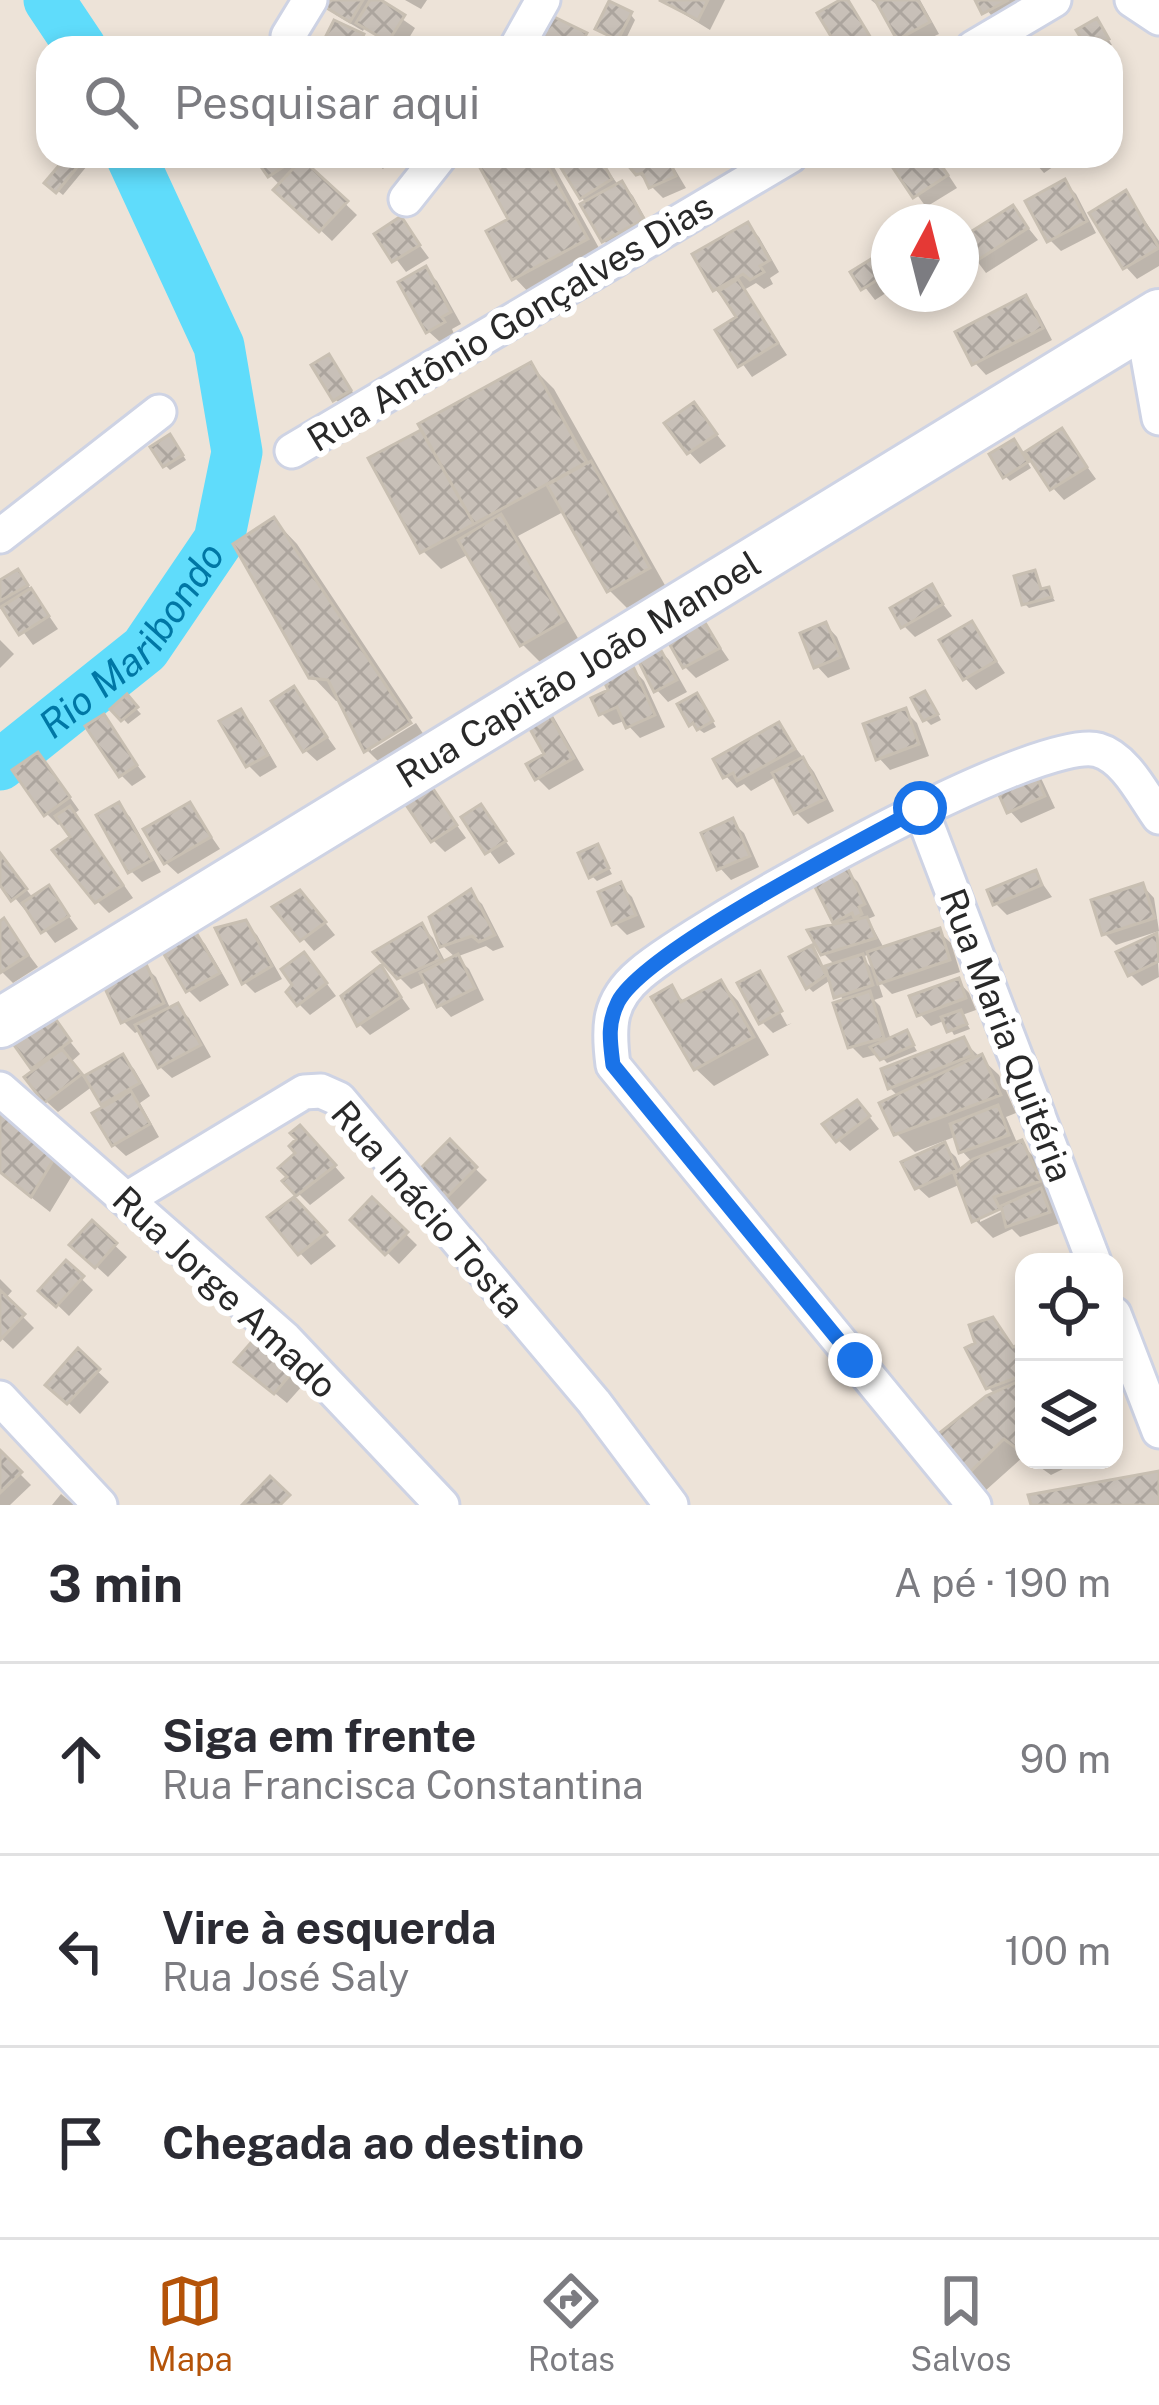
<!DOCTYPE html>
<html lang="pt">
<head>
<meta charset="utf-8">
<style>
  :root { --surface:#fff; --page:#f2f2f3; --text:#2b2b33; --muted:#7c7c81; --line:#e1e1e2; --accent:#b45309 }
  body { margin:0; font-family:"Public Sans",sans-serif; background:var(--page); color:var(--text) }
  .controls { position:absolute; right:36px; bottom:36px; display:grid; overflow:hidden; border-radius:24px; box-shadow:0 6px 18px #0003 }
  .controls button { width:108px; height:108px; display:grid; place-items:center; padding:0; border:0; border-bottom:3px solid var(--line); background:var(--surface); color:var(--text); font:60px sans-serif }
  .compass { position:absolute; left:871px; top:204px; width:108px; height:108px; border-radius:50%; background:var(--surface); box-shadow:0 6px 18px #0003; rotate:7deg }
  .stop { position:absolute; width:36px; height:36px; margin:-27px; border:9px solid #1a73e8; border-radius:50%; background:#fff }
  .stop.end { background:#1a73e8; border-color:#fff; box-shadow:0 3px 12px #0008 }
  .list { margin:0; padding:0; list-style:none }
  h2 { display:flex; justify-content:space-between; align-items:center; height:156px; margin:0; padding:0 48px; font-size:51px }
  h2 small { font-size:39px; font-weight:400; color:var(--muted) }
  .list li { display:grid; grid-template-columns:78px 1fr auto; gap:36px; align-items:center; box-sizing:border-box; height:192px; padding:0 48px; border-top:3px solid var(--line) }
  .list b { display:block; font-size:45px; white-space:nowrap }
  .list p { margin:0; font-size:39px; white-space:nowrap; color:var(--muted) }
  .list em { font-size:39px; font-style:normal; color:var(--muted) }
  .icon { flex:none; width:66px; height:66px; fill:none; stroke:currentColor; stroke-width:2; stroke-linecap:round; stroke-linejoin:round }
  .map { position:relative; flex:none; width:1159px; height:1505px; overflow:hidden }
  .search { position:absolute; background:var(--surface); box-shadow:0 6px 18px #0003; left:36px; right:36px; top:36px; height:132px; display:flex; align-items:center; gap:30px; box-sizing:border-box; padding:0 42px; border-radius:36px; color:var(--muted); font-size:45px }
  .sheet { height:732px; background:var(--surface) }
  nav { display:flex; justify-content:space-around; align-items:center; box-sizing:border-box; height:168px; border-top:3px solid var(--line); background:var(--surface); font-size:33px; color:var(--muted) }
  nav a { display:grid; justify-items:center; gap:6px }
  nav .on { color:var(--accent) }
  .map>svg:first-child { display:block }
  .shadow { fill:#0003; fill-rule:evenodd }
  .lines { fill:none; stroke-linecap:round; stroke-linejoin:round }
  .river { stroke:#5fdcfb; stroke-width:51 }
  .building { fill:url(#building-cross-hatch); stroke:#c8bfb2; stroke-width:3 }
  .street-casing { stroke:#ced3e4; stroke-width:39 }
  .secondary-casing { stroke:#ced3e4; stroke-width:54 }
  .street { stroke:#fff; stroke-width:33 }
  .secondary { stroke:#fff; stroke-width:48 }
  .route { stroke:#1a73e8; stroke-width:15 }
  .labels { text-anchor:middle; dominant-baseline:central; stroke-width:12; stroke-linejoin:round; paint-order:stroke }
  .street-label { font-size:36px; fill:#292929; stroke:#fff }
  .water-label { font-size:39px; font-style:italic; fill:#0077a5; stroke:#fff }
</style>
</head>
<body>
<div class="map">
<svg width="1159" height="1505" viewBox="0 0 1159 1505">
  <defs>
    <pattern id="building-cross-hatch" width="8" height="8" patternUnits="userSpaceOnUse" patternTransform="scale(3)"><rect width="8" height="8" fill="#c8c0b8"/><path d="M0 0l8 8M0 8l8-8" fill="none" stroke="#aca59e"/></pattern>
  </defs>
  <rect width="100%" height="100%" fill="#ede3d8"/>
  <path class="shadow" d="M326,0H375L415,28L403,48H395L365,27L363,31L336,15L324,3Z
    M405,0H427L421,9Z
    M661,0H725L710,30Z
    M871,0H920L939,34L909,48L880,2L876,4Z
    M979,0H1057L1003,30Z
    M631,15L635,20L624,43L603,33Z
    M1101,27L1112,45L1090,48L1080,31Z
    M585,36L596,48H536Z
    M363,37L374,48L325,46Z
    M70,156L87,166L63,195L48,183Z
    M263,156H325L309,169L357,215L332,241L278,190L281,186L270,175Z
    M368,156H394L383,169Z
    M498,156H548L604,257L532,296L515,278L512,220Z
    M588,156H597L619,186L622,184L633,196L653,232L616,252L604,241L582,197Z
    M627,156H667L686,188L663,198L638,173L625,158Z
    M889,156H936L957,188L926,207Z
    M1029,156H1060L1063,160L1044,173Z
    M1078,156H1100L1086,165Z
    M1065,183L1076,194L1096,233L1061,251L1050,240Z
    M1126,194L1159,241V266L1137,279L1126,267Z
    M1013,209L1038,240L986,273L962,241Z
    M401,220L429,258L406,272L378,235Z
    M748,226L759,237L779,272L770,278L773,284L764,289L756,283L744,290L787,355L752,377L719,331L740,318L715,289Z
    M889,252V291L875,300L854,273Z
    M425,270L437,281L461,324L452,329L454,334L440,342L428,331Z
    M1025,299L1037,311L1052,340L986,375L975,363Z
    M328,358L360,402L347,410L335,399Z
    M531,366L554,389L666,587L627,608L609,590L565,511L518,536L579,640L540,662L522,644L469,554L441,569L423,551L421,433L430,443Z
    M694,406L726,446L700,464L689,452Z
    M1062,432L1096,479L1064,500L1053,488Z
    M175,443L186,460L170,470L165,465Z
    M1018,447L1031,468L1010,481L1005,476Z
    M274,520L297,544L413,718L371,744V751L416,723L432,747L390,773L367,750L342,701H336L312,676Z
    M1034,573L1043,592L1048,590L1055,601L1029,608L1024,603Z
    M23,578L58,629L33,645L4,606L0,609V583Z
    M931,588L952,616L915,637L904,626Z
    M701,619L729,660L696,678L685,667Z
    M826,625L837,637L850,669L828,678L817,666Z
    M972,625L1005,673L976,690L965,678Z
    M0,640L14,654L0,668Z
    M658,648L669,660L687,692L668,702L657,690Z
    M633,669L644,681L665,727L640,738L624,721L613,725L602,714L612,691Z
    M294,690L336,749L317,761L305,750Z
    M127,699L141,714L128,724L114,709Z
    M930,699L941,720L931,725L926,720Z
    M701,701L716,727L704,733L691,724Z
    M542,705L553,716L584,770L549,790L537,778L548,755Z
    M906,712L917,723L929,756L890,770L879,758Z
    M240,713L252,724L277,767L260,777L248,765Z
    M103,718L146,777L132,786L121,775Z
    M779,726L814,772L834,811L808,824L796,812L777,776L751,791L744,784L737,788L726,776Z
    M1030,766L1041,778L1055,808L1021,823L1010,811Z
    M49,768L79,810L74,814L133,898L109,913L97,901L74,838L63,822L58,825L47,814Z
    M428,785L466,838L445,852L433,840Z
    M118,805L130,817L161,872L142,882L131,871Z
    M190,806L220,849L178,874L166,863Z
    M481,808L515,854L499,864L465,818Z
    M732,822L744,833L759,867L731,880L720,868Z
    M597,847L612,874L597,881L592,876Z
    M0,857L34,899L49,889L78,929L55,943L28,908L25,910L0,880Z
    M846,871L858,882L875,916L868,919L885,950L939,932L951,943L960,972L892,994L877,979L883,997L874,1000L880,1006L891,1040L906,1033L917,1051L887,1063L879,1054L863,1058L851,1046L844,1002L832,979L813,992L808,987L812,949L824,970L836,966L823,953L841,926L835,921ZM871,954L877,973L861,957Z
    M1035,873L1052,897L1007,915L995,903Z
    M620,885L632,897L645,927L627,935L615,923Z
    M1143,886L1154,898L1159,931L1116,945L1104,933Z
    M470,893L482,904L504,947L493,951L486,946L456,957L469,969L484,1000L451,1017L440,1005L428,981L411,989L399,977L422,927L433,938L446,963L456,958L443,946Z
    M311,905L335,935L314,951L276,908Z
    M4,922L38,967L13,983L0,970V925Z
    M245,924L257,935L282,979L255,993L244,982Z
    M194,933L205,944L229,985L200,1002L189,991L165,950Z
    M1156,936L1159,977L1142,986L1130,974Z
    M144,966L156,977L171,1010L177,1006L189,1018L211,1057L172,1078L160,1067L141,1030L135,1033L123,1021Z
    M315,968L336,996L310,1015L299,1004Z
    M381,969L410,1009L370,1035L359,1024Z
    M759,975L768,984H764L787,1025L792,1023L773,1033L762,1022Z
    M958,981L969,993L976,1010L962,1015L970,1029L954,1035L946,1020L931,1026L920,1014Z
    M721,983L738,1001L769,1055L714,1086L696,1069L671,989L686,1003Z
    M51,1018L80,1054L71,1062L85,1079L123,1058L134,1069L150,1096L140,1103L159,1137L126,1156L114,1145L106,1108L93,1086L58,1112L46,1101L33,1067Z
    M963,1041L999,1075L1016,1113L1006,1117L1018,1145L1021,1144L1039,1162L1057,1199L1051,1201L1060,1223L1020,1237L1012,1229L993,1238L975,1220L961,1184L929,1198L917,1187L943,1145L956,1157L962,1171L973,1163L962,1151L957,1136L915,1152L897,1134L899,1097L890,1088ZM1012,1200L1015,1205L980,1222V1215Z
    M0,1106L73,1174L50,1212L0,1173Z
    M868,1115L879,1129L850,1151L838,1140Z
    M312,1140L345,1178L310,1205L286,1181Z
    M450,1144L487,1180L457,1210L420,1173Z
    M372,1201L417,1245L399,1264L354,1220Z
    M305,1212L336,1246L311,1265L300,1253Z
    M92,1224L127,1257L108,1277L85,1256Z
    M66,1264L93,1290L69,1316L43,1291Z
    M0,1279L12,1291L5,1299L34,1328L13,1349L0,1337Z
    M992,1320L1016,1349L1024,1346V1456L985,1491L968,1474L996,1395L988,1387L979,1344Z
    M255,1342L304,1384L287,1403L250,1373Z
    M78,1353L109,1382L80,1414L49,1384Z
    M0,1454L31,1485L10,1505H0Z
    M1030,1460H1081L1051,1475Z
    M61,1494L74,1505H52Z"/>
  <g class="lines">
    <g class="river">
      <path d="M49,0L81,48"/>
      <path id="s1" d="M0,765L145,649L219,540L237,452L219,346L131,156"/>
    </g>
  </g>
  <path class="building" d="M322,0H363L350,22L320,4Z
    M370,0H381L405,15L388,42L356,23Z
    M659,0H708L698,20Z
    M840,0H848L877,48H838L817,13Z
    M875,0H918L930,22L897,40Z
    M975,0H1009L982,14Z
    M609,1L632,12L618,40L595,29Z
    M544,12L587,33L579,48H535L528,44Z
    M1097,18L1109,39L1087,48L1076,30Z
    M334,20L364,34L358,48L321,46Z
    M67,156L84,159L56,193L44,183Z
    M259,156H300L268,177L255,158Z
    M492,156H542L588,239L512,280L486,231L508,219L478,164Z
    M582,156H599L612,179L580,199L561,168Z
    M667,156L676,176L649,188L642,173L636,175L621,157Z
    M885,156H935L948,175L913,198Z
    M302,159L348,201L319,232L273,190Z
    M1065,179L1087,221L1047,242L1025,201Z
    M622,181L644,219L602,242L580,204Z
    M1126,190L1159,248L1123,269L1089,213Z
    M1013,205L1028,228L973,263L961,238Z
    M401,216L420,245L392,262L374,234Z
    M748,222L770,260L760,266L764,272L750,280L743,274L713,291L692,254Z
    M889,248V273L861,290L850,272Z
    M426,266L451,312L442,317L445,322L426,333L398,282Z
    M738,279L778,343L738,367L715,330L736,317L719,291Z
    M1026,295L1043,328L972,365L955,332Z
    M329,354L351,390L333,401L311,365Z
    M531,362L587,462L474,524L418,424Z
    M694,402L717,434L687,454L664,423Z
    M1062,428L1087,467L1050,490L1025,452Z
    M421,430L474,524L420,553L368,458Z
    M170,434L183,455L163,467L150,447Z
    M1014,439L1028,462L1003,478L989,454Z
    M591,461L650,568L607,592L547,485Z
    M501,514L564,621L520,646L458,540Z
    M274,517L411,723L364,752L328,680L309,678L233,544Z
    M18,569L28,585L0,601V580Z
    M1035,570L1041,589L1049,587L1052,597L1022,605L1014,576Z
    M932,584L943,604L901,628L890,608Z
    M31,588L49,616L19,635L1,607Z
    M701,616L720,648L683,668L665,636Z
    M972,621L996,661L963,680L939,640Z
    M826,622L841,657L814,668L800,633Z
    M658,645L677,680L654,692L636,656Z
    M633,666L655,715L626,728L617,707L599,715L591,698L608,690L603,679Z
    M294,686L327,737L303,752L271,701Z
    M925,691L938,714L923,721L911,698Z
    M697,693L713,721L697,730L693,723L689,726L677,704Z
    M127,694L138,707L121,721L110,709Z
    M542,701L574,758L535,780L526,764L544,754L521,713Z
    M906,708L919,744L876,760L863,724Z
    M241,709L268,755L246,767L219,721Z
    M104,714L137,765L119,777L85,726Z
    M779,722L795,749L737,781L733,773L723,778L713,759Z
    M38,752L70,797L44,816L12,770Z
    M803,757L825,799L794,814L772,773Z
    M1030,762L1045,796L1007,813L992,779Z
    M428,781L457,825L431,842L402,799Z
    M119,802L152,860L128,873L96,815Z
    M190,802L211,837L164,864L143,829Z
    M481,804L506,841L485,854L461,817Z
    M70,806L123,885L95,903L52,850L70,837L55,816Z
    M733,818L750,856L717,870L701,833Z
    M598,844L609,868L589,878L578,853Z
    M0,853L27,889L11,901L0,885Z
    M847,867L865,904L859,907L862,914L854,918L852,913L833,923L813,883Z
    M1036,870L1042,885L993,905L987,890Z
    M621,882L636,915L612,925L598,892Z
    M1143,883L1155,918L1102,935L1091,900Z
    M49,885L69,916L41,933L22,903Z
    M471,889L495,935L479,942L472,936L440,947L429,917Z
    M300,890L326,922L300,941L272,907Z
    M867,917L876,938L821,955L807,930Z
    M4,918L28,955L0,973V921Z
    M246,920L272,966L242,984L215,928Z
    M422,923L441,959L397,979L373,952Z
    M940,928L950,960L878,984L867,952Z
    M194,929L220,973L186,992L161,949Z
    M1157,933L1159,961L1128,976L1116,952Z
    M812,945L826,975L806,989L789,957Z
    M304,952L327,983L297,1006L286,992L292,985L281,969Z
    M458,954L475,988L437,1007L420,973Z
    M863,954L873,985L834,998L825,966Z
    M145,962L164,1003L121,1023L102,982Z
    M381,965L401,997L357,1026L341,996Z
    M760,971L782,1011L759,1024L737,983Z
    M959,978L966,998L917,1016L909,996Z
    M721,980L754,1037L694,1070L651,997L672,985L681,1002Z
    M870,991L884,1038L848,1048L833,1003Z
    M178,1003L201,1045L158,1068L135,1025Z
    M961,1010L967,1024L947,1032L941,1017Z
    M52,1014L71,1041L31,1069L12,1042Z
    M907,1030L914,1045L880,1060L870,1047Z
    M964,1037L973,1055L888,1089L881,1069Z
    M62,1049L82,1074L44,1103L24,1077Z
    M123,1054L140,1083L101,1105L84,1076Z
    M982,1054L1001,1095L894,1135L879,1103Z
    M131,1091L150,1124L112,1146L92,1113Z
    M857,1100L870,1116L836,1142L822,1124Z
    M0,1102L57,1154L31,1197L0,1172Z
    M998,1105L1009,1135L959,1153L950,1124Z
    M300,1125L336,1165L296,1196L282,1181L287,1177L278,1168L295,1153L289,1146L296,1139L290,1133Z
    M450,1139L477,1167L443,1201L416,1173Z
    M1022,1140L1041,1181L994,1197L1000,1209L972,1222L954,1174L973,1159Z
    M945,1142L957,1170L915,1189L901,1162Z
    M1041,1188L1050,1212L1006,1227L1001,1206Z
    M294,1197L327,1232L298,1255L267,1217Z
    M372,1197L408,1232L385,1255L350,1220Z
    M92,1220L117,1243L95,1268L69,1245Z
    M66,1260L84,1276L56,1307L38,1291Z
    M0,1290L25,1314L0,1340Z
    M993,1317L1013,1347L1024,1343V1375L986,1389L965,1348L975,1343L969,1325Z
    M255,1338L294,1370L274,1394L234,1362Z
    M78,1348L100,1369L67,1404L45,1385Z
    M1024,1379V1454L1004,1439L966,1476L932,1439L986,1396Z
    M0,1450L22,1472L0,1493Z
    M1159,1471V1505H1031L1028,1495Z
    M270,1476L290,1495L280,1505H242Z"/>
  <g class="lines">
    <g class="street-casing">
      <path id="street" d="M1132,0L1159,18
        M288,36L310,0
        M516,48L543,0
        M973,48L1054,0
        M406,199L440,156
        M1142,323L1159,418
        M292,451L790,156
        M0,536L159,412
        M920,807L1094,1262
        M0,1089L285,1339L442,1505
        M127,1199L304,1092L321,1091L339,1099L594,1402L671,1505
        M1114,1314L1159,1431
        M0,1398L100,1505
        M974,1505L613,1065C608,1027 608,1001 640,974C696,926 1038,732 1098,750C1126,758 1143,795 1159,817"/>
    </g>
    <g class="secondary-casing">
      <g id="secondary">
        <path id="s2" d="M0,1023L1159,314"/>
      </g>
    </g>
    <use href="#street" class="street"/>
    <use href="#secondary" class="secondary"/>
  </g>
  <g class="lines">
    <path class="route" d="M855,1360L613,1065C610,1041 607,1024 618,1002C644,951 859,842 920,808"/>
  </g>
  <g class="labels">
    <g class="street-label">
      <text transform="translate(510 322) rotate(-31)">Rua Antônio Gonçalves Dias</text>
      <text stroke="none"><textPath href="#s2" startOffset="678">Rua Capitão João Manoel</textPath></text>
      <text transform="translate(1007 1035) rotate(69)">Rua Maria Quitéria</text>
      <text transform="translate(428 1209) rotate(49)">Rua Inácio Tosta</text>
      <text transform="translate(225 1292) rotate(43)">Rua Jorge Amado</text>
    </g>
    <g class="water-label">
      <text stroke="none"><textPath href="#s1" startOffset="183">Rio Maribondo</textPath></text>
    </g>
  </g>
</svg>
<div class="controls">
<button><svg class="icon" aria-label="locate" viewBox="0 0 24 24"><circle cx="12" cy="12" r="6"/><path d="M12 2v4M12 18v4M2 12h4M18 12h4"/></svg></button>
<button><svg class="icon" aria-label="layers" viewBox="0 0 24 24"><path d="M12 4l9 5-9 5-9-5zM3 14l9 5 9-5"/></svg></button>
</div>
<svg class="compass" viewBox="-18 -18 36 36"><path d="M0-13l5 13h-10z" fill="#e53935"/><path d="M0 13l5-13h-10z" fill="#7c7c81"/></svg>
<div class="stop" style="left:920px;top:808px"></div>
<div class="stop end" style="left:855px;top:1360px"></div>
<div class="search"><svg class="icon" aria-label="search" viewBox="0 0 24 24"><circle cx="10" cy="10" r="6"/><path d="M15 15l6 6"/></svg>Pesquisar aqui</div>
</div>
<section class="sheet">
<h2>3 min<small>A pé · 190 m</small></h2>
<ul class="list">
<li><svg class="icon" aria-label="ahead" viewBox="0 0 24 24"><path d="M12 20V5M6 11l6-6 6 6"/></svg><div><b>Siga em frente</b><p>Rua Francisca Constantina</p></div><em>90 m</em></li>
<li><svg class="icon" aria-label="left" viewBox="0 0 24 24"><path d="M17 20v-9H6M10 6l-5 5 5 5"/></svg><div><b>Vire à esquerda</b><p>Rua José Saly</p></div><em>100 m</em></li>
<li><svg class="icon" aria-label="arrive" viewBox="0 0 24 24"><path d="M6 21V4h12l-3 4 3 4H6"/></svg><div><b>Chegada ao destino</b></div></li>
</ul>
</section>
<nav>
<a class="on"><svg class="icon" aria-label="map" viewBox="0 0 24 24"><path d="M3 6l6-2 6 2 6-2v14l-6 2-6-2-6 2zM9 4v14M15 6v14"/></svg>Mapa</a>
<a><svg class="icon" aria-label="directions" viewBox="0 0 24 24"><path d="M12 3l9 9-9 9-9-9zM9 14v-3h6M13 9l2 2-2 2"/></svg>Rotas</a>
<a><svg class="icon" aria-label="saved" viewBox="0 0 24 24"><path d="M7 4h10v16l-5-4-5 4z"/></svg>Salvos</a>
</nav>
</body>
</html>
